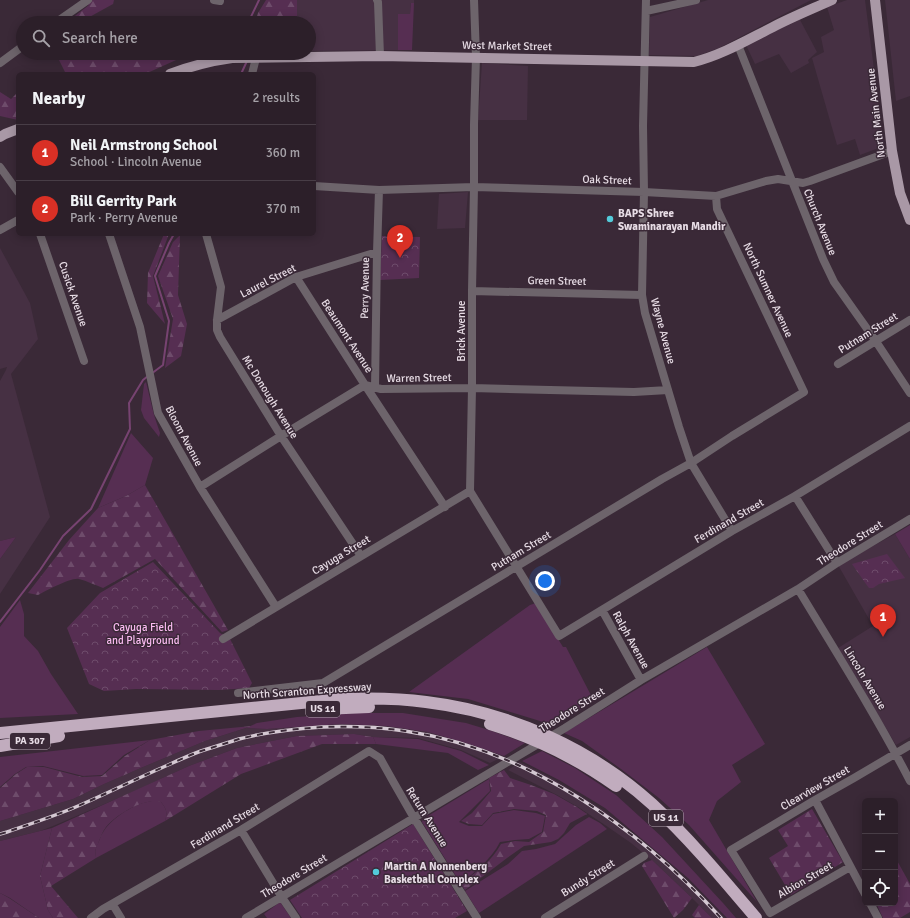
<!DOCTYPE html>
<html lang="en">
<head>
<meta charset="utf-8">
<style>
  :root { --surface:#2c1f29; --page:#342731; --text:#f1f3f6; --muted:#a6a2a8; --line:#483d46; --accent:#d93025 }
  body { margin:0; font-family:Signika,sans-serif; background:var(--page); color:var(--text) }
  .controls { position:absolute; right:12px; bottom:12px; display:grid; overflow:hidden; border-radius:6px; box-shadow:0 2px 10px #0003 }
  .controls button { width:36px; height:36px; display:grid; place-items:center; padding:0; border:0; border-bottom:1px solid var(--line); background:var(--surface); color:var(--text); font:20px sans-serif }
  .you { position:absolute; left:545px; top:581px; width:14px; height:14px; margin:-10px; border:3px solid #fff; border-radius:50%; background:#1a73e8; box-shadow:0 0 0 6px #1a73e833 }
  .badge { display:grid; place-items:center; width:26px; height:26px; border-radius:50%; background:var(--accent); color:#fff; font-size:13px; font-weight:700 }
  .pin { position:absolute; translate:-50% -33px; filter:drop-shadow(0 1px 2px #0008) }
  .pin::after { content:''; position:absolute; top:21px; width:14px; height:12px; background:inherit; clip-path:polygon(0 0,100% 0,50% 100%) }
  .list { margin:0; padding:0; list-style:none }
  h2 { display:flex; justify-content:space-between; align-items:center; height:52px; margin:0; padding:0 16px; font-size:17px }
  h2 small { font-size:13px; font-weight:400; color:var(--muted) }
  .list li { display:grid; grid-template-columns:26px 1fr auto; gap:12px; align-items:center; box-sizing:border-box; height:56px; padding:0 16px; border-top:1px solid var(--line) }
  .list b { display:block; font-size:15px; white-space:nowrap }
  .list p { margin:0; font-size:13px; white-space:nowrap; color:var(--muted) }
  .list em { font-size:13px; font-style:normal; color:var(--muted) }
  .icon { flex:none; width:22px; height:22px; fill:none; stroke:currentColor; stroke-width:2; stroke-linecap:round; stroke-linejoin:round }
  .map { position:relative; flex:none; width:910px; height:918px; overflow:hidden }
  .search { position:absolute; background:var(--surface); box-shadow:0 2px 10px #0003; left:16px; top:16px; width:300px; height:44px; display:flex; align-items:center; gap:10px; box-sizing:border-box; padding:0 14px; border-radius:22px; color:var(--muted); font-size:15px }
  .panel { position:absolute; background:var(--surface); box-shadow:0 2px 10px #0003; left:16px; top:72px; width:300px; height:164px; border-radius:6px }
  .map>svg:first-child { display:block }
  .built { fill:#463043 }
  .grass { fill:#562e52 }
  .forest { fill:url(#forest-firs) }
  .park { fill:url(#park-crowns) }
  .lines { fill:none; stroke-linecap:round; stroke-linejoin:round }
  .stream { stroke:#774371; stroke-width:2 }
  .minor { stroke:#6d646b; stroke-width:8 }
  .major { stroke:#a998a6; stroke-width:10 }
  .highway { stroke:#c1acbe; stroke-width:12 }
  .rail-casing { stroke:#d4c8d2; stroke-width:3.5 }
  .rail { stroke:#3a2937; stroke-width:2; stroke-dasharray:6; stroke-linecap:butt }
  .poi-dot { fill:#53cbda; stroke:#3a2937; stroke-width:1.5 }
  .labels { text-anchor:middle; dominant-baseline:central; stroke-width:3; stroke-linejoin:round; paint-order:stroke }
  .shield { fill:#3a2937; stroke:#b3a6b1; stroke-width:1 }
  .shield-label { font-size:10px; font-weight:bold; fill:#e7dce5 }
  .street-label { font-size:11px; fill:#e7dce5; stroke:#3a2937 }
  .poi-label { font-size:11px; font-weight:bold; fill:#e7dce5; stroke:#3a2937; text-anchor:start }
  .park-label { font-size:11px; fill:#f9baf0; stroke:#3a2937 }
</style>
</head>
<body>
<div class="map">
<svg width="910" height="918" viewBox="0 0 910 918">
  <defs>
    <pattern id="forest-firs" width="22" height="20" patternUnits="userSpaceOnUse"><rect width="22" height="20" fill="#562e52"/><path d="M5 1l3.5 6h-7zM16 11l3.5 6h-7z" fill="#6e4c6b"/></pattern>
    <pattern id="park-crowns" width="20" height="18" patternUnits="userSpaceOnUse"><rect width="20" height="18" fill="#562e52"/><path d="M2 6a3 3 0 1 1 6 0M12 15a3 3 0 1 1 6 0" fill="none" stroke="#6e4c6b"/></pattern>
  </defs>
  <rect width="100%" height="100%" fill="#3a2937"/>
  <path class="built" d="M297,0H414V3H411L410,14H398V50L309,51V23H297Z
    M708,0H811L719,48L697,56L649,55L650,17Z
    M847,0H865L884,146L860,155L855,139L837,145L812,58L824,52L821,37L834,30L827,7Z
    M885,0H910V96L896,101Z
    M799,18L817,52L808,60L809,63L791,73L779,54L755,64L746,45Z
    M482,63L528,66L527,120H478Z
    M468,192L465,228L437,229L439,194Z
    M0,248L30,303L38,339L11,374L50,517L0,594V559L16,537L0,541V381L6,370L7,367L0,369Z
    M895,534L910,559V737L896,745L838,648L873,626L838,565Z
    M342,724L386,726L428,732L469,744L504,756L490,763L461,750L418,738L373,737L354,734L297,736L237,748L189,766L128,794L53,826L40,831L0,841V821L73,799L104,784L143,767L205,741L246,728L267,729Z
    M520,762L553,779L603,810L647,845L689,882L725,918H712L692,898L654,862L631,843L605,825L578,807L557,795L508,770Z"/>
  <path class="grass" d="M411,3H414L412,50H398V14H410Z
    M146,382L154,415L160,433L159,437L144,418L141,410L144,384Z
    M131,433L153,458L145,485L126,496L98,508Z
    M910,525V559L895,534Z
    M16,537L0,559V541Z
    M20,600L24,614V636L38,651L51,674L78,714L0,718V627Z
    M536,603L563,647H566L594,701L553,727L540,721L468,699L409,692L530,605Z
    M707,647L765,744L732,765L741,782L717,801L709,820L757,902L689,825L659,798L621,769L582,741L564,733Z
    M356,713H403L466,723L489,730L525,743L504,756L469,744L428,732L386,726L342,724L267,729L246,728L257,723L297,717Z
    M373,737L418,739L461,751L489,765L478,770L448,753L376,744Z
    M150,740L124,755L102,775L83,776L43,766L26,767L15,774L0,787V757Z
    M542,751L575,768L616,795L662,837L723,903L736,918H727L688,878L605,808L559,780L522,761Z
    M489,779L490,791L459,822L469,826H482L493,814L514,810L536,813L545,816L542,832L529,839L515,840L500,842C491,860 475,871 461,884L422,822L423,819Z
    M155,800L161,802C166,808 168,812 165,821L96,858C94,850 96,848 99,841C105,823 123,811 140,804C144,802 150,802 155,800Z
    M589,817L600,823L607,829L479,913L465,891L508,864L522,851L536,849L555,844L576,825Z
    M52,828L40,876L48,910L53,918H39L10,898L0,893V841Z
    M280,902L291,918H267L264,914Z"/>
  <path class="forest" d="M83,0H114L113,4L84,20L85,23H73L71,19L89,5Z
    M266,0H297V16L275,17L273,23H255L258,13Z
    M67,53H182L185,56L145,74H66L58,58Z
    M0,92L11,99L18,92V120L0,116Z
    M164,234H169L153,276L165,324L147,303L148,273Z
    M180,235L178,295L187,324L181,356L165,368L173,319L158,276L173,242Z
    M145,485L228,630L222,632L155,559L103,588C95,585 87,581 79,579C71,577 46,591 38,595L28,593L69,540L98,508L126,496Z
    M252,726L205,741L143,767L104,784L73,799L0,821V788L16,774L27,767H44L82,777L102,776L125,756L150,740L199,731Z
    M354,734L373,737L376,744H322L241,774L165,821C168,812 166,808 161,802C144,798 117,814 106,827C102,832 100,838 98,844C97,846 95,850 95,852C95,854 96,856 96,858L51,886L78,918H53L48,910L40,876L52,828L189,766L237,748L297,736Z
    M504,770L510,778L531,785L554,794L577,807L587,814L570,823L564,833L558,839L551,842L524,846L507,858L465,890L461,884C476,872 492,861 501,844L515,841L529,842L543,832L546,815L537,811L514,809L493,813L482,825L469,824L461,821L472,813L491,791L489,778Z
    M812,809L843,862L791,895L769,858L788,846L778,830Z
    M895,857L910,884V912L900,918H883L876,903H895Z
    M652,860L692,898L683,910L674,918L642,866L644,863Z
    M0,893L9,898L39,918H0Z
    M699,905L712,918H695L692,915Z"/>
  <path class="park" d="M382,236L420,237L419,278L380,280Z
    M887,554L905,578L879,584L873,588H869L866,584L852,564Z
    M153,562L220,633L230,639L252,683L249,688L219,690L136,689L104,691L89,684L67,628L100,593Z
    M413,824L467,911L455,918H302L290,900Z"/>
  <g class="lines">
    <path class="stream" d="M248,23L259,0
      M241,74L247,61
      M151,374L163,365L169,321L155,276L169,243L174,234
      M0,622L40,570L63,536L91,509L130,429L129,403L143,380L148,376"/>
    <path class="minor" d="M214,0L220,1
      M377,0L378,2L380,56
      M474,0L476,57L474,124V187L472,291V388L470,491L559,636L732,531L795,496L910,426
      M646,0L643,126L644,192L642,295L645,313L679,427L691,463L732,531
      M646,11L696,0
      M55,23L88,0
      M738,45L823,259L834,282L875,340L910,393
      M0,63L23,46
      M252,74L256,58
      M0,167L18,192
      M314,186L379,190L474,187L644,192L716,196L766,181L778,179L803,183L810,181L892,151
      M0,230L18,220
      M40,234L84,361
      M109,234L140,327L158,413L200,487L276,607
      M206,234L221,287L217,320V330L220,337L281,436L361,556
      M296,277L365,385L445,507
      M472,291L642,295
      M217,320L296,277L377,252
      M838,364L910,320
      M375,388L377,252L379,190
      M200,487L281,436L365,385L381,389L472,388L634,392L668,390
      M795,496L837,563
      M798,589C836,652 876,715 910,781
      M602,610L641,680
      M223,639L470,491
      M238,693L323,683L662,479L691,463L732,436L804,392L717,209L716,196
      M815,800L865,894
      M241,830L281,896L296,918
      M850,867L770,913L731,850L815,800L854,778L910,745
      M870,903L878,918
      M113,905L121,918
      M91,918L103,909L241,830L369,751L380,758L394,783L414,818L477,918
      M246,918L491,772L565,728L641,680L798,589L837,563L910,519
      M545,918L644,856"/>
    <path class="major" d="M875,0L892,151L900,193L910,220
      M170,74C191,66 210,61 232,58L380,56L694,62C722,55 747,40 773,27C792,17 812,9 832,0
      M0,137L5,134L18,129"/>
    <path class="highway" d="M322,709L369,707
      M490,724C535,738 577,758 616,786
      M0,733L341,699C370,698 398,698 426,702C509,712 590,748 652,804C690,839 723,879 756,918
      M0,746L59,736"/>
    <g class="rail-casing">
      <path id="rail" d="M0,834L7,832C30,824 55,816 78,806C108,793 138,778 168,765C179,760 190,755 201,751C214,747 227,743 239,739C266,732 294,729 322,727C349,726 378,727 405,731C528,749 639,828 721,918"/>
    </g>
    <use href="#rail" class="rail"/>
  </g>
  <g class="poi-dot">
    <circle cx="610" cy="219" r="4"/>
    <circle cx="376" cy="872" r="4"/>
  </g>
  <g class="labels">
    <g class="shield">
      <rect x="306" y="701" width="34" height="16" rx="3"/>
      <rect x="10" y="733" width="40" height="16" rx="3"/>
      <rect x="649" y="810" width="34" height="16" rx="3"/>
    </g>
    <g class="shield-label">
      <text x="323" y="709">US 11</text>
      <text x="30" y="741">PA 307</text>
      <text x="666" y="818">US 11</text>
    </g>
    <g class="street-label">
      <text transform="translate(507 46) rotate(1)">West Market Street</text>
      <text transform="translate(876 113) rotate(-97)">North Main Avenue</text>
      <text transform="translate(607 180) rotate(2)">Oak Street</text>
      <text transform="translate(820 222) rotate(68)">Church Avenue</text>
      <text transform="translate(268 281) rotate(-27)">Laurel Street</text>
      <text transform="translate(557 281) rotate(1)">Green Street</text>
      <text transform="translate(365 288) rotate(-89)">Perry Avenue</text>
      <text transform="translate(768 290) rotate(65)">North Sumner Avenue</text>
      <text transform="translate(73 294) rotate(71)">Cusick Avenue</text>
      <text transform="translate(461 331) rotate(-90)">Brick Avenue</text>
      <text transform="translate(663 331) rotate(75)">Wayne Avenue</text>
      <text transform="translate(868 333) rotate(-32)">Putnam Street</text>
      <text transform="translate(347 336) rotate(57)">Beaumont Avenue</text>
      <text transform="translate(419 378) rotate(-1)">Warren Street</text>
      <text transform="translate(270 397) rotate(58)">Mc Donough Avenue</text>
      <text transform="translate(184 436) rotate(62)">Bloom Avenue</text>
      <text transform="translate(729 521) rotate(-30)">Ferdinand Street</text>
      <text transform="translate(850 543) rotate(-32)">Theodore Street</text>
      <text transform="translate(521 551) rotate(-31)">Putnam Street</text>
      <text transform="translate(341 555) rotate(-31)">Cayuga Street</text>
      <text transform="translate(631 640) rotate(61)">Ralph Avenue</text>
      <text transform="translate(865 678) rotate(59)">Lincoln Avenue</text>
      <text transform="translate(307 691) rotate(-4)">North Scranton Expressway</text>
      <text transform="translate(572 710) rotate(-32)">Theodore Street</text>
      <text transform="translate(815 788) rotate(-30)">Clearview Street</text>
      <text transform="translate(427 817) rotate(58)">Return Avenue</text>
      <text transform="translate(225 826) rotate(-31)">Ferdinand Street</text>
      <text transform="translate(294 876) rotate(-31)">Theodore Street</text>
      <text transform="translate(588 878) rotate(-32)">Bundy Street</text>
      <text transform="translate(805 880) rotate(-30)">Albion Street</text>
    </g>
    <g class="poi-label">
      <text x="618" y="213">BAPS Shree<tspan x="618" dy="13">Swaminarayan Mandir</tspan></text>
      <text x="384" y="866">Martin A Nonnenberg<tspan x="384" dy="13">Basketball Complex</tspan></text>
    </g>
    <g class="park-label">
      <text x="143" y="627">Cayuga Field<tspan x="143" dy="13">and Playground</tspan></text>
    </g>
  </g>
</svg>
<div class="controls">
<button>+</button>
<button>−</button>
<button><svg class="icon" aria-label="locate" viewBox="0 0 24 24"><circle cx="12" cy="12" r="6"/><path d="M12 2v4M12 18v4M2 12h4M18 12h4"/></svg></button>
</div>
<div class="you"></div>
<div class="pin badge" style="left:883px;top:637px">1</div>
<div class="pin badge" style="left:400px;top:258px">2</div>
<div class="search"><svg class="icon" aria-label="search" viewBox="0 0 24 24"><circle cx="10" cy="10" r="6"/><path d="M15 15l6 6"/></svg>Search here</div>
<section class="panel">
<h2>Nearby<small>2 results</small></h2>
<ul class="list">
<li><span class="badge">1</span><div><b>Neil Armstrong School</b><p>School · Lincoln Avenue</p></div><em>360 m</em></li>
<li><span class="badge">2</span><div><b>Bill Gerrity Park</b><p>Park · Perry Avenue</p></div><em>370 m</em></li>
</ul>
</section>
</div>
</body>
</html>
